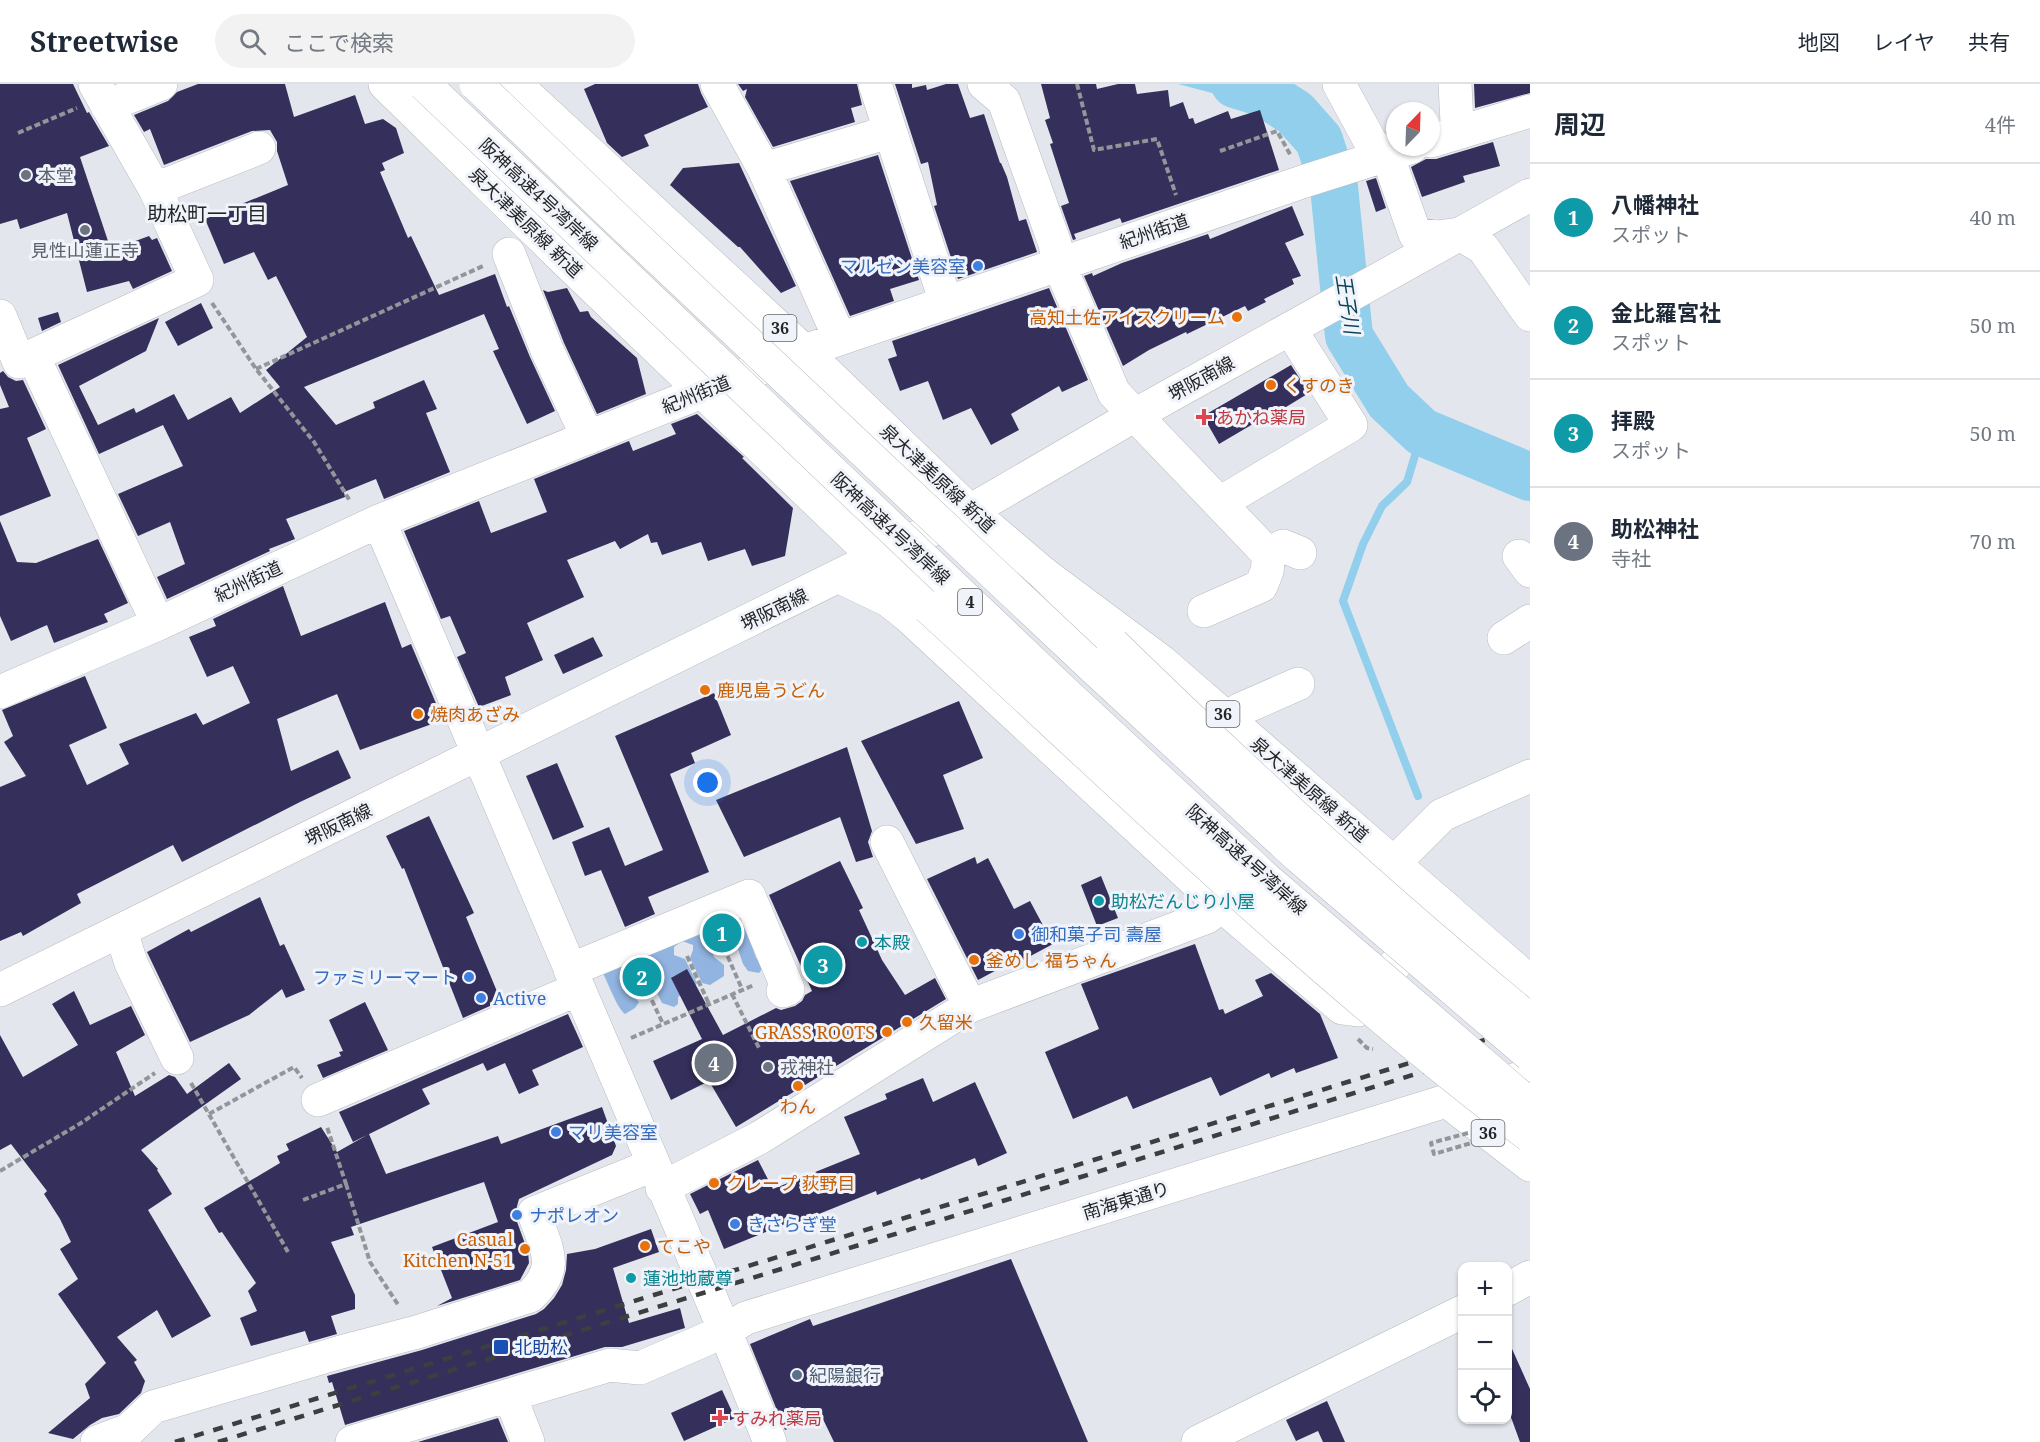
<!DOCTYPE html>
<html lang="ja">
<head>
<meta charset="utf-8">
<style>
  :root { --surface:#fff; --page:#f2f2f3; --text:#1f2937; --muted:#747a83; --line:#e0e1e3; --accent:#1a73e8 }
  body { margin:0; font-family:"Noto Serif","Noto Sans JP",serif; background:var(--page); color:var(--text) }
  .controls { position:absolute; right:18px; bottom:18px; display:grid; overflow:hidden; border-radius:12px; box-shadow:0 2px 4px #0004 }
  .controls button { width:54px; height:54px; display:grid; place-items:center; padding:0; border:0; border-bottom:2px solid var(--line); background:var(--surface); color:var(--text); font:30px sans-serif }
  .compass { position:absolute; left:1386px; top:18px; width:54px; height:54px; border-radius:50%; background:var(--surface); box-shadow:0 2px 4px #0004; rotate:23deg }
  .you { position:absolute; left:708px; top:699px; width:21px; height:21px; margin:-15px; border:4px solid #fff; border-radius:50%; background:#1a73e8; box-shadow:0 0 0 9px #1a73e833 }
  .badge { display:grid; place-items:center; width:39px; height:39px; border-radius:50%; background:var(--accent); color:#fff; font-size:20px; font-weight:700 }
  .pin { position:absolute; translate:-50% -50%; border:3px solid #fff; box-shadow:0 2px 6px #0006 }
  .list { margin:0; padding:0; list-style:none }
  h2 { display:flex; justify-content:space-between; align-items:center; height:78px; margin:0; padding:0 24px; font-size:26px }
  h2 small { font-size:20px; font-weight:400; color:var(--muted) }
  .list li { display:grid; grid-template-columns:39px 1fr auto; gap:18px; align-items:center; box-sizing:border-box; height:108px; padding:0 24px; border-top:2px solid var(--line) }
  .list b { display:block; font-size:22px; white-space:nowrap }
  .list p { margin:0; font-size:20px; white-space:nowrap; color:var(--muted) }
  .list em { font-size:20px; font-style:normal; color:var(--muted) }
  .icon { flex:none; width:33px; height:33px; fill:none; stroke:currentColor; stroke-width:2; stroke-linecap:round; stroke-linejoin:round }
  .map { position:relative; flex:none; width:1530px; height:1358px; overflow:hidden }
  header { display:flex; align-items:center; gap:36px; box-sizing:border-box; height:84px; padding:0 30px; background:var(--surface); border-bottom:2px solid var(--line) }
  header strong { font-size:28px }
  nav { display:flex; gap:33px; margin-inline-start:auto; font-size:21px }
  .search { width:420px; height:54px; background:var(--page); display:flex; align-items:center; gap:15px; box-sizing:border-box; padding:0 21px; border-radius:33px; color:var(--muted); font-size:22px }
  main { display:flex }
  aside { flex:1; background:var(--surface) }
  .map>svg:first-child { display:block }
  .forest { fill:#92b4e1 }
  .water { fill:#91cfec }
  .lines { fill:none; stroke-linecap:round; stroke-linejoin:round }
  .stream { stroke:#91cfec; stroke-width:8 }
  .river { stroke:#91cfec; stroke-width:48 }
  .building { fill:#342f5b }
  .minor-casing { stroke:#b7bbc0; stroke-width:34 }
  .major-casing { stroke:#b7bbc0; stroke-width:34 }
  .highway-casing { stroke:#b7bbc0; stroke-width:34 }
  .path { stroke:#929599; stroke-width:4; stroke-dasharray:6 3; stroke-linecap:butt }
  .minor { stroke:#fff; stroke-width:33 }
  .major { stroke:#fff; stroke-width:33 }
  .highway { stroke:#fff; stroke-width:33 }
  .rail { stroke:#3c3e40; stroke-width:4.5; stroke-dasharray:10 10; stroke-linecap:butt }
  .highway-bridge-casing { stroke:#b7bbc0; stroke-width:34; stroke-linecap:butt }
  .path-bridge { stroke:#929599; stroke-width:4; stroke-dasharray:6 3; stroke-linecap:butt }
  .highway-bridge { stroke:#fff; stroke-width:33 }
  .worship-dot { fill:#6b7280; stroke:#f0f4fa; stroke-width:2 }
  .shop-dot { fill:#3f7fe0; stroke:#f0f4fa; stroke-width:2 }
  .food-dot { fill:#e8710a; stroke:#f0f4fa; stroke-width:2 }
  .health-dot { fill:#e0444e; stroke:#f0f4fa; stroke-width:2 }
  .culture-dot { fill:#0f9aa8; stroke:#f0f4fa; stroke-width:2 }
  .transit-dot { fill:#1a4fb4; stroke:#f0f4fa; stroke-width:2 }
  .service-dot { fill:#5c6f8a; stroke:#f0f4fa; stroke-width:2 }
  .labels { text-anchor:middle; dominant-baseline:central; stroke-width:6; stroke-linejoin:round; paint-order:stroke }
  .shield { fill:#f0f4fa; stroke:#616366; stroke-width:1.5 }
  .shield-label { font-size:16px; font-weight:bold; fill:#242527 }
  .worship-label { font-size:18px; fill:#5b616d; stroke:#f0f4fa; text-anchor:start }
  .street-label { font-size:18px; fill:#242527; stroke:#f0f4fa }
  .shop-label { font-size:18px; fill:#366cbe; stroke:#f0f4fa; text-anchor:start }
  .food-label { font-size:18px; fill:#c56008; stroke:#f0f4fa; text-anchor:start }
  .health-label { font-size:18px; fill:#be3a42; stroke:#f0f4fa; text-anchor:start }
  .culture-label { font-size:18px; fill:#0d838f; stroke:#f0f4fa; text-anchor:start }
  .transit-label { font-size:18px; fill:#164399; stroke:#f0f4fa; text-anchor:start }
  .service-label { font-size:18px; fill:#4e5e75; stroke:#f0f4fa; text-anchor:start }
  .neighbourhood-label { font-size:20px; fill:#242527; stroke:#f0f4fa }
  .water-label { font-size:20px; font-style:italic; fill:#0b4256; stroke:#f0f4fa }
</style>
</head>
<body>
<header>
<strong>Streetwise</strong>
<div class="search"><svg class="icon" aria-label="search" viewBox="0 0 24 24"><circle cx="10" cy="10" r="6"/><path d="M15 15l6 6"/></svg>ここで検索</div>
<nav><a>地図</a><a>レイヤ</a><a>共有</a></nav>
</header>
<main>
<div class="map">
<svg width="1530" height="1358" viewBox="0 0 1530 1358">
  <rect width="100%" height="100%" fill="#e3e7ed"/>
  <path class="forest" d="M739,822L756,874L760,877L762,885L759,889L748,887L743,880L737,862L740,860L731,830Z
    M704,842L714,873L724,881V892L710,901L702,899L690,874L693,866V861L682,857L674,863V871L685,875L697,899L696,901L678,913V920L674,923L662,919L657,909L662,903L652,873L648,871L622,882L621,886L632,911L639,918L635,924L625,930C616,923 608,897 601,886Z"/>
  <path class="water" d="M1178,0H1255L1261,22Z"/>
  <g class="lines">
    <path class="stream" d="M1418,712L1343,517L1363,460L1382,422L1407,398L1422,348"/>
    <path class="river" d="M1235,0L1264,9L1295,29L1319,56L1334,103L1349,252L1389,317L1422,348L1530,393"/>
  </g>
  <path class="building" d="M0,0H73L87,29L89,28L109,62L80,73L111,166L149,152L152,156L157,154L172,187L133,205L129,197L87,208L67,129L20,145L17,135L0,140Z
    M198,0H285L294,33L355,11L365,40L383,35L396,44L404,69L382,79L385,86L380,88L408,154L411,152L439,211L495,190L507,223L509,222L530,273L555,327L527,340L493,267L499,265L484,230L304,303L336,341L375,324L373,318L424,296L437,325L426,329L450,388L384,415L376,395L344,408L345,413L286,435L295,455L269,465L270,467L167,515L157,493L185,480L170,438L138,452L118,410L183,382L163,341L99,370L58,281L159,234L146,267L79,302L98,341L134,324L136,329L174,310L188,336L231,313L240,329L280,303L266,286L307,253L276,192L268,196L254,168L224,180L205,135L288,101L277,67V58L270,46L252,47L164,81L150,45L144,48L134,31L168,17L177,8Z
    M595,0H698L701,9L708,23L644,51L649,62L622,73L607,59L584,5Z
    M738,0H857L862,21L851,24L855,38L773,63L745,13L747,5L743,7Z
    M895,0H912V4L926,1L927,6L946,0H958L970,34L984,30L1000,79H1001L1007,93L1019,137L1026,135L1037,168L958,195L934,122L937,121L928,78L921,80Z
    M1041,0H1096L1097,5L1118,0H1135L1137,10L1168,6L1170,23L1183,18L1189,35L1193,34L1195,40L1228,27L1231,35L1260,26L1279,86L1122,139L1120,134L1074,150L1076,155L1073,156L1061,122L1069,119L1050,60L1053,59L1045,36L1050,34Z
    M1474,0H1530V9L1475,24Z
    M1493,58L1500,82L1463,92L1465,98L1422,113L1411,83L1426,75H1436Z
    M878,71L919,196L890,205L894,217L850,232L790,97Z
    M739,79L796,202L781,209L740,163H738L670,101L683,84Z
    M1376,94L1386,124L1376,128L1366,97Z
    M1292,122L1304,151L1285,159L1301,192L1292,195L1294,200L1264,215L1266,218L1248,227L1245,222L1187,250L1186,248L1149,266L1123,282L1084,192L1092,189L1093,192L1122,179L1208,150L1210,155Z
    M567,204L580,228L588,227L591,233L637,274L646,310L597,330L564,259L543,206L548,208Z
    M1049,204L1088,296L1062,308L1059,302L1011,330L1019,346L991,361L971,324L943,336L928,297L900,307L888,275L897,272L892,257Z
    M201,219L213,244L178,262L165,238Z
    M58,228L61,238L42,247L38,234Z
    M1291,281L1309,309L1255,342L1253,340L1219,360L1203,332Z
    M3,287L8,293L16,297L23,296L46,345L27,354L51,412L0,432V325L9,323L0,301V289Z
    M697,330L744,373L742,374L793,424L785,472L752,482L745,465L708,477L701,458L662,471L657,458L651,459L648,450L620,465L615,457L567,476L584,513L527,539L543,576L505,593L511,611L479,623L457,573L466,569L450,532L441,535L404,447L479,417L491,449L547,428L534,395L629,357L633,367L676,350L671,340Z
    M0,437L17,478L36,479L98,455L128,519L104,530L108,538L54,559L47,541L11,557L0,532Z
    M283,502L301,552L385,518L402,564L411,560L443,636L360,666L337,610L277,635L291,687L338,666L351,694L300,718L182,778L173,761L77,810L81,819L23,852L21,848L0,857V703L26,692L4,658L13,652L2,626L85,592L107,644L69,661L87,701L129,680L119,660L196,629L203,641L250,619L233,582L207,593L189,553L216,542L213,535Z
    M593,553L603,572L563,590L554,571Z
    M714,609L731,651L691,669L695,679L670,690L709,788L648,813L655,830L625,843L601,786L585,792L572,758L609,743L625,782L663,766L615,652Z
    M959,617L983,674L943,691L964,745L916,760L861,657Z
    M847,663L872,747L868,758L873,773L856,778L840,733L744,773L716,716Z
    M557,679L584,743L553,756L526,692Z
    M429,732L474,829L466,833L501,917L463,934L404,784L402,785L386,752Z
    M975,773L977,780L988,774L1014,825L1030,817L1053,860L1008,884L1006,881L978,896L927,795Z
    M840,777L863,824L859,826L882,876L905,911L935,894L946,915L736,1043L709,997L671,1016L653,977L702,955L671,894L687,885L723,951L776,924L781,926L795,922L802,917L805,911L812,907L769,811Z
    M1101,792L1118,834L1097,842L1081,801Z
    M260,813L280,862L284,860L305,906L286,914L282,905L249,931L190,958L147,868L189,845L191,848Z
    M730,840L738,858L718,866L710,848Z
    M1195,860L1219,926L1223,925L1225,930L1263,912L1255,896L1271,889L1320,930L1338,974L1296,989L1294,984L1271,994L1269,989L1220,1012L1211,993L1133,1025L1127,1012L1073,1035L1045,968L1099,945L1081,900Z
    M647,875L659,903L636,912L624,884Z
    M74,907L90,941L131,922L145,951L116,968L135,1012L169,991L175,993L187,1010L229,979L241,995L141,1066L158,1085L157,1086L172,1110L148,1126L211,1232L172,1254L157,1226L117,1253L137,1276L134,1278L145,1297L141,1309L119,1330L102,1334L90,1341L73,1355L48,1349L90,1314L85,1300L106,1279L58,1210L78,1195L60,1165L71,1158L60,1135L44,1110L47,1107L11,1060L0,1066V951L23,993L78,961L52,920Z
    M365,918L388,966L323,994L317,981L341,972L339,968L343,967L329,936Z
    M568,930L583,963L532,986L539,1001L519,1010L505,979L487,987L483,979L422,1005L430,1020L353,1058L339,1028Z
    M923,994L933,1018L975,998L1007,1069L978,1082L975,1074L921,1096L920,1094L877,1111L876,1107L794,1140L793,1137L724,1165L708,1126L700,1130L690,1110L758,1076L773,1105L860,1070L844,1033L887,1015L885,1010Z
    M602,1023L616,1062L612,1071L519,1115L516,1126V1135L528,1168L529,1179L520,1196L437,1222L452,1214L432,1163L498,1138L484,1098L351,1143L354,1151L331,1158L355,1211V1225L331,1232L337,1250L309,1258L305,1247L251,1262L240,1234L257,1227L248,1207L256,1199L222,1148L219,1149L204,1124L280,1079L277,1072L289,1066L286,1060L321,1043L337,1068L369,1050L386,1090L498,1052L501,1060Z
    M651,1145L659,1168L613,1184L629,1239L680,1224L685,1244L622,1263H605L345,1341L332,1298L329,1299L327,1292L422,1266L536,1230L544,1225L554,1214L562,1201L566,1186L567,1170L595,1165Z
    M1011,1175L1088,1358H834L821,1331L785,1346L750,1260L810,1235L813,1242Z
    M1508,1256L1530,1305V1358H1520L1508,1325Z
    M722,1306L735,1334L684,1357L671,1329Z
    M1327,1317L1345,1358H1323L1318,1347L1296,1357L1286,1336Z
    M498,1334L508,1358H418Z"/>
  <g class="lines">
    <g class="minor-casing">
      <path id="minor" d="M717,0L764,85L840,255
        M875,0L946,219
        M984,0L1004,17L1055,160L1059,180L1114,309L1269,471
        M1339,0L1370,57L1390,79L1415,150L1437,153L1460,150L1483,164L1530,231
        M1455,0L1457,39L1460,48
        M107,22L161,0
        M1431,57L1530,27
        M764,85L889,48
        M155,105L259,64
        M509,170L547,266L588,354
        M0,232L19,278L197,196L155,105L95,0
        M33,272L158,540
        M1220,419L1351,341L1290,245
        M379,437L725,1247L770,1358
        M1519,472L1530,487
        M1204,527L1261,502L1267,487L1269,471L1283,462L1300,469
        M1504,554L1530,537
        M0,608L158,540L379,437L804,267L1305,97L1412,63
        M1227,634L1241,625L1298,600
        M887,758L970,922
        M1395,778L1442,731L1530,692
        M1443,822L1530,898
        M121,847L131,879L177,974
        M570,886L749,812L788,905L783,907
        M318,1016L578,905
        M662,1104L759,1054L970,922L1207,833L1222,822
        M1508,1205L1530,1193
        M510,1312L528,1358
        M97,1358L129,1346L153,1323L341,1268L417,1248L530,1212C562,1182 545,1164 534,1129L653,1081
        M352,1358L610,1281L640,1284L725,1247L746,1234L1530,991
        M1198,1358L1462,1228"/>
    </g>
    <g class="major-casing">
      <path id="major" d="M385,0L570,181L877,475
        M515,0L804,267L970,427L1044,490L1162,578L1443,822L1358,926L1342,924L1222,822L907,531L888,516L840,493
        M0,906L970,427L1135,331L1530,111
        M1447,1017L1530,1081"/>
    </g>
    <g class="highway-casing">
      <path id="highway" d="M877,475L928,523
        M1044,490L1113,560"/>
    </g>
    <path class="path" d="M1077,0L1094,66L1157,55L1176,111
      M18,49L77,24
      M1220,67L1277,47L1291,72
      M212,219L256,285L314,358L350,417
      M256,285L483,182
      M724,864L742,905
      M687,872L709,920
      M648,908L663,940
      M732,910L759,964
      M631,954L754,901
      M191,999L288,1168
      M209,1030L294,983L302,994
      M0,1087L81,1039L155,989
      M346,1100L370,1178L399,1222
      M303,1116L346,1100L327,1043"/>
    <use href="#minor" class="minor"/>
    <use href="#major" class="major"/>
    <use href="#highway" class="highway"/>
    <path class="rail" d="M175,1358L1530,942
      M218,1358L1530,955"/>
    <g class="highway-bridge-casing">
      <path id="highway-bridge" d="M424,0L1064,608L1266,795L1530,1021
        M476,0L622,140L1094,584L1298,772L1530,971
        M928,523C1125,703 1317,891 1530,1052
        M1113,560C1246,690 1386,818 1530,936"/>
    </g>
    <path class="path-bridge" d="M1358,955L1367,964L1373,965
      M1468,1049L1431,1059L1434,1070L1485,1055"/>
    <use href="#highway-bridge" class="highway-bridge"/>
  </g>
  <g class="worship-dot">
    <circle cx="26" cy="91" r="6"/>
    <circle cx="85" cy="146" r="6"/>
    <circle cx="768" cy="983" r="6"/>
  </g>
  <g class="shop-dot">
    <circle cx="978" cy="182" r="6"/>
    <circle cx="1019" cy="850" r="6"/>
    <circle cx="469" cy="893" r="6"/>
    <circle cx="481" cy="914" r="6"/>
    <circle cx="556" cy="1048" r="6"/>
    <circle cx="517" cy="1131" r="6"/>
    <circle cx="735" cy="1140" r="6"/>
  </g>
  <g class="food-dot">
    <circle cx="1237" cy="233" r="6"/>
    <circle cx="1271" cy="301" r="6"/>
    <circle cx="705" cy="606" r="6"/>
    <circle cx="418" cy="630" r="6"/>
    <circle cx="974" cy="876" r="6"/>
    <circle cx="907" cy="938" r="6"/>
    <circle cx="887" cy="948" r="6"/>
    <circle cx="798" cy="1002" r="6"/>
    <circle cx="714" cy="1099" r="6"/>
    <circle cx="645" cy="1162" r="6"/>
    <circle cx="525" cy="1165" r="6"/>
  </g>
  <g class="health-dot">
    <path d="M1201 324h6v6h6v6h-6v6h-6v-6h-6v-6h6z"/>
    <path d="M717 1325h6v6h6v6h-6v6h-6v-6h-6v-6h6z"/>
  </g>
  <g class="culture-dot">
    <circle cx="1099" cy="817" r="6"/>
    <circle cx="862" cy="858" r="6"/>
    <circle cx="631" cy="1194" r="6"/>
  </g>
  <rect class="transit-dot" x="493" y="1255" width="16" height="16" rx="3"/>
  <circle class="service-dot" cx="797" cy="1291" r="6"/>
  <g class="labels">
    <g class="shield">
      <rect x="763.5" y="231" width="33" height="26" rx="4.5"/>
      <rect x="958" y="505" width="24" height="26" rx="4.5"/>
      <rect x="1206.5" y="617" width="33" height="26" rx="4.5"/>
      <rect x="1471.5" y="1036" width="33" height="26" rx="4.5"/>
    </g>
    <g class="shield-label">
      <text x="780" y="244">36</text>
      <text x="970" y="518">4</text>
      <text x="1223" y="630">36</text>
      <text x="1488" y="1049">36</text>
    </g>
    <g class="worship-label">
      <text x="38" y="91">本堂</text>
      <text x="85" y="166" text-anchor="middle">見性山蓮正寺</text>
      <text x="780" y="983">戎神社</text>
    </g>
    <g class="street-label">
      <text transform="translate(539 110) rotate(43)">阪神高速4号湾岸線</text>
      <text transform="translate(526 138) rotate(44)">泉大津美原線 新道</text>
      <text transform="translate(1154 147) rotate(-19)">紀州街道</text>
      <text transform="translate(1201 294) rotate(-29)">堺阪南線</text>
      <text transform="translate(696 310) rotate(-22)">紀州街道</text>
      <text transform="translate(938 394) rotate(43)">泉大津美原線 新道</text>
      <text transform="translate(891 444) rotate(43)">阪神高速4号湾岸線</text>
      <text transform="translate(248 497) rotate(-25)">紀州街道</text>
      <text transform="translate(774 525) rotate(-26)">堺阪南線</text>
      <text transform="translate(1310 705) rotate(41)">泉大津美原線 新道</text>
      <text transform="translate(338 740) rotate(-26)">堺阪南線</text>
      <text transform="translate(1247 775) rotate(42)">阪神高速4号湾岸線</text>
      <text transform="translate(1126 1116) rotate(-17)">南海東通り</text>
    </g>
    <g class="shop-label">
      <text x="966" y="182" text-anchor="end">マルゼン美容室</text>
      <text x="1031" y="850">御和菓子司 壽屋</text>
      <text x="457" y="893" text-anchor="end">ファミリーマート</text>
      <text x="493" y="914">Active</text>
      <text x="568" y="1048">マリ美容室</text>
      <text x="529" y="1131">ナポレオン</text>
      <text x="747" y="1140">きさらぎ堂</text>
    </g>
    <g class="food-label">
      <text x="1225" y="233" text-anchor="end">高知土佐アイスクリーム</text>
      <text x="1283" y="301">くすのき</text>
      <text x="717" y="606">鹿児島うどん</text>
      <text x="430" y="630">焼肉あざみ</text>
      <text x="986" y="876">釜めし 福ちゃん</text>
      <text x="919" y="938">久留米</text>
      <text x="875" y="948" text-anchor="end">GRASS ROOTS</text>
      <text x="798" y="1022" text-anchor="middle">わん</text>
      <text x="726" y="1099">クレープ 荻野目</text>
      <text x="513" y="1155" text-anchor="end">Casual<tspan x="513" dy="21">Kitchen N-51</tspan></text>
      <text x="657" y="1162">てこや</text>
    </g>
    <g class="health-label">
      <text x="1216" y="333">あかね薬局</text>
      <text x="732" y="1334">すみれ薬局</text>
    </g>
    <g class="culture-label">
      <text x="1111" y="817">助松だんじり小屋</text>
      <text x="874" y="858">本殿</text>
      <text x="643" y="1194">蓮池地蔵尊</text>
    </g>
    <g class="transit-label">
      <text x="514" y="1263">北助松</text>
    </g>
    <g class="service-label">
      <text x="809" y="1291">紀陽銀行</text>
    </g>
    <g class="neighbourhood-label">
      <text x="207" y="129">助松町一丁目</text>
    </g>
    <g class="water-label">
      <text transform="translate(1348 220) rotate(81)">王子川</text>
    </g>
  </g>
</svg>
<div class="controls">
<button>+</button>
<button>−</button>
<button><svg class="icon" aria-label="locate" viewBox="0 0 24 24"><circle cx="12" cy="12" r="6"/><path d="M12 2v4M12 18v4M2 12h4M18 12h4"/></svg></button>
</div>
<svg class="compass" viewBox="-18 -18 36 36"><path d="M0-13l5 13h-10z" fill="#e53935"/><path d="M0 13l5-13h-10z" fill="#747a83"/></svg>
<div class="you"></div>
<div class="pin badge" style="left:722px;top:849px;background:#0f9aa8">1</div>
<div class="pin badge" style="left:642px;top:893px;background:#0f9aa8">2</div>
<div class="pin badge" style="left:823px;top:881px;background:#0f9aa8">3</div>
<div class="pin badge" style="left:714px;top:979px;background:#6b7280">4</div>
</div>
<aside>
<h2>周辺<small>4件</small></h2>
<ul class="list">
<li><span class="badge" style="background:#0f9aa8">1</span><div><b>八幡神社</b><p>スポット</p></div><em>40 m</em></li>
<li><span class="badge" style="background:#0f9aa8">2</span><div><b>金比羅宮社</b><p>スポット</p></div><em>50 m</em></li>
<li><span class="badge" style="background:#0f9aa8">3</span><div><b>拝殿</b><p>スポット</p></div><em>50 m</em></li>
<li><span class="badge" style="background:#6b7280">4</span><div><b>助松神社</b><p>寺社</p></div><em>70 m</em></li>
</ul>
</aside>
</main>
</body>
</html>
